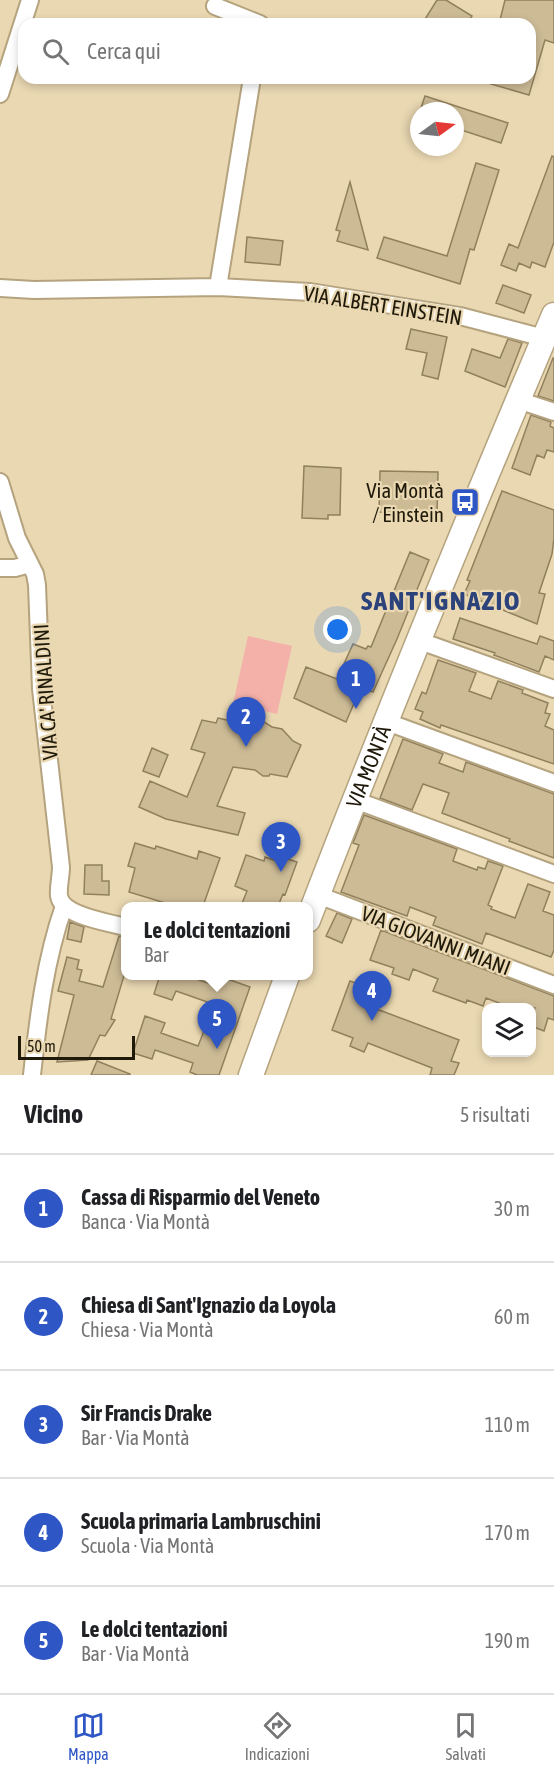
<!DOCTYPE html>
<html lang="it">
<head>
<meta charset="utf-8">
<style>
  :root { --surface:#fff; --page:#f6f6f6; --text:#202124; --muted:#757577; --line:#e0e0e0; --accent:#2f56c5 }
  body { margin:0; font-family:"Asap Condensed",sans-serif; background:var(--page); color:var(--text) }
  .controls { position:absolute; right:18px; bottom:18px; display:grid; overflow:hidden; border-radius:12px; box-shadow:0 3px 9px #0003 }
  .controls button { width:54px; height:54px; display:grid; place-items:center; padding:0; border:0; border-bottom:2px solid var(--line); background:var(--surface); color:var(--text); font:30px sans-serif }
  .compass { position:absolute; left:410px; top:102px; width:54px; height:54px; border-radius:50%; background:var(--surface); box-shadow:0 3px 9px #0003; rotate:75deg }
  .scale { position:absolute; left:18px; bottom:15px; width:117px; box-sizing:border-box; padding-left:6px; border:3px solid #201a0b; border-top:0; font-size:16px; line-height:21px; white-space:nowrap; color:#201a0b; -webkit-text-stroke:4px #ead8b2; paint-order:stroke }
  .you { position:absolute; left:338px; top:630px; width:21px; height:21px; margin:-15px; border:4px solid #fff; border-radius:50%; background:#1a73e8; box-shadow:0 0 0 9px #1a73e833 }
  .badge { display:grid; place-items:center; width:39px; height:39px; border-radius:50%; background:var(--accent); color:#fff; font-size:20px; font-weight:700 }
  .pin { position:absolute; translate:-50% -50px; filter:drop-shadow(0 2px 3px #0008) }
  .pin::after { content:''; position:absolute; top:32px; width:21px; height:18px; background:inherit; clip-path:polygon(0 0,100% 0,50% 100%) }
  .popup { position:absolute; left:121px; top:902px; width:192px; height:78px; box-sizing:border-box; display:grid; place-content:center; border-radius:12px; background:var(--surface); filter:drop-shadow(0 2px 4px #0005); font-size:20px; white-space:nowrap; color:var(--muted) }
  .popup b { font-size:22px; color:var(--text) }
  .popup::after { content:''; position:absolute; left:50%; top:100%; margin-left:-12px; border:12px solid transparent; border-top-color:var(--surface) }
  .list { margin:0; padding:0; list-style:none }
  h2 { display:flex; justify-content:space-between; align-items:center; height:78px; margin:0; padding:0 24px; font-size:26px }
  h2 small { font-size:20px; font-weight:400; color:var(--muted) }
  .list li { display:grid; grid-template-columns:39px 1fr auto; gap:18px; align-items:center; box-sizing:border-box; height:108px; padding:0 24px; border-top:2px solid var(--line) }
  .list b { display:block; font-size:22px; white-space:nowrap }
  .list p { margin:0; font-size:20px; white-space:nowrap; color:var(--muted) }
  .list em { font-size:20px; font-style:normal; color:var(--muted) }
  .icon { flex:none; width:33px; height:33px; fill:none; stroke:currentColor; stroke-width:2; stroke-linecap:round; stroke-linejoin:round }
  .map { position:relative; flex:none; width:554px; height:1075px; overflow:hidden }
  .search { position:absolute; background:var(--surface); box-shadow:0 3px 9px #0003; left:18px; right:18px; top:18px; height:66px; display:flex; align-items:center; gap:15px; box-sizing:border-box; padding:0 21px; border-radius:18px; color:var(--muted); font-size:22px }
  .sheet { height:618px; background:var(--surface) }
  nav { display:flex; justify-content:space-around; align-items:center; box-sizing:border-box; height:84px; border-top:2px solid var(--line); background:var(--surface); font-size:16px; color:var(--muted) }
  nav a { display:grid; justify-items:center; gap:3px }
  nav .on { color:var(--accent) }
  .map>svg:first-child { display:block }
  .green { fill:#f4b1aa }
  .building { fill:#cdbb96; stroke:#91805d; stroke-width:1.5 }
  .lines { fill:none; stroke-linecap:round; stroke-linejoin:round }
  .minor-casing { stroke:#b4a37e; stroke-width:20 }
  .secondary-casing { stroke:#b4a37e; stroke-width:27 }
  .minor { stroke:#fff; stroke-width:16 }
  .secondary { stroke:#fff; stroke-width:24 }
  .labels { text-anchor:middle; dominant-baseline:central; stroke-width:4.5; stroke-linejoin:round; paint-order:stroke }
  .street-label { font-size:21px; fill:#201a0b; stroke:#ead8b2 }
  .poi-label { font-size:21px; fill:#201a0b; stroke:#ead8b2; text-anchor:end }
  .district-label { font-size:27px; font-weight:bold; letter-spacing:1.5px; fill:#2b427b; stroke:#ead8b2 }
</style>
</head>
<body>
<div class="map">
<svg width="554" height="1075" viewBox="0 0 554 1075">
  <rect width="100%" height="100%" fill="#ead8b2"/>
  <path class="green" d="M248,636L292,646L277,714L233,704Z"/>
  <path class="building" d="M437,0H446L472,16L467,24H422Z
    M505,0H554V43L545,40L529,95L481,81L482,78H530V24H499Z
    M425,96L508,123L501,143L455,128V111H420Z
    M552,156L554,157V242L545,267L532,262L530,268L519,263L516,271L501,265L509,244L518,248Z
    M476,163L499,170L474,250L470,249L460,284L377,258L384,237L447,256Z
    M350,182L368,250L337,241L340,231L336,230Z
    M247,237L283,241L280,265L245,262Z
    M503,285L531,295L524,313L496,303Z
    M411,329L447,337L438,379L422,375L427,353L406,349Z
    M508,339L522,343L505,387L465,371L472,349L500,358Z
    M553,358H554V401L538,396Z
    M531,415L551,422L550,426L554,428V452L547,450L544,458L537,455L530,475L512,468Z
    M304,466L341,468L340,515H328V519L302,518Z
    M380,471L438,472L437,514L379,512Z
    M502,491L554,510V538L552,554L539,593L545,594L537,624L464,594L470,581L467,580Z
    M410,552L429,560L397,639L373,692L361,687L346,722L294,698L306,667L337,679L353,644L366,649L368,646L371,647Z
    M460,618L537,644L540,636L554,641V660L545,656L539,672L494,655L495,653L453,639Z
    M438,660L476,673L469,691L491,699L498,681L523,690L522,693L548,703L545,713L550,714L545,726L554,730V764L441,725L440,728L420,719L423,712L415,709L422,692L426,694Z
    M218,718L236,722L237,718L247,721L261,720L272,727L282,729L293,741L301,745L287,777L270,774L269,776H263L255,770L233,767L217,806L245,813L238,835L166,819L139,807L150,781L187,797L205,753L191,749L202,720L216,723Z
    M403,739L443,754L439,763L463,772L466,762L554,794V858L509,841L510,839L442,813L449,793L423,784L412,810L380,798Z
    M152,748L168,755L159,777L143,771Z
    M364,815L457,849L453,861L477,870L478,867L485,869L488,861L503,866L488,905L492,907L491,909L515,918L528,884L550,892L543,911L554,915V950L551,957L486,933L482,944L433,925L436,917L410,907L407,916L341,892L359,845L353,843Z
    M135,843L155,849L156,846L197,859L199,851L220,858L203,906H175L129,892L135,868L128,866Z
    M246,855L264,861L265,857L277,861L279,856L297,862L285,895L283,894L278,906H241L247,891L235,886Z
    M85,865H102V881H109V895L84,894Z
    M337,913L352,919L342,943L326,936Z
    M70,922L84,927L81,942L67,939Z
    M381,930L554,996V1020L548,1018L544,1031L531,1026V1017L535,1008H512L486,998L483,1006L467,1000L466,1003L433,991L438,979L413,969L409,980L392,974L394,968L370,960Z
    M119,936L126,937V969L111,1019L115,1020L105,1036L100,1035L88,1060L57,1062L74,995L58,991L67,957L79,960L77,969L82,970L79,981L103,987Z
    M160,975H185L219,987L222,977L250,987L219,1075H197L190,1072L193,1063L155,1050L152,1059L133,1053L145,1016L165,1023L161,1033L198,1046L202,1036L213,1004L176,991L172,1000L154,994Z
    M350,981L372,989L366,1005L459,1040L451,1061L459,1063L454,1075H430L432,1068L368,1043L364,1052L350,1046L353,1038L332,1030Z
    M97,1061L130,1074V1075H91Z"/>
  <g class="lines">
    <g class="minor-casing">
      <path id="minor" d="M215,6L260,24
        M0,94L30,0
        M218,287L252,78
        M0,288L34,290L218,287L310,292L460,316L544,338
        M518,400L554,412
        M0,482L17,538L35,574L37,585L41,689L61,867C61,876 58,887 59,896C62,916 108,922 125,927
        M0,568H15L30,564
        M420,641L554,689
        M387,722L554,783
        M355,800L554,874
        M318,895L554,985
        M32,1075C38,1019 45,960 64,906"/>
    </g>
    <g class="secondary-casing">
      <g id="secondary">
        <path id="s1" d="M308,920C386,717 469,515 554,315"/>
        <path d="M251,1075L287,976"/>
      </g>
    </g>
    <use href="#minor" class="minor"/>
    <use href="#secondary" class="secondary"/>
  </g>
  <defs>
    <g id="bus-square" transform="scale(1.5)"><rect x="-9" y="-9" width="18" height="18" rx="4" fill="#2f56c5" stroke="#ead8b2"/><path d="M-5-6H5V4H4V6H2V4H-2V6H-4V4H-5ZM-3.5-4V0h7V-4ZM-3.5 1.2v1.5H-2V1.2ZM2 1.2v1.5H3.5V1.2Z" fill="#fff"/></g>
  </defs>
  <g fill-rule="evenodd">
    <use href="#bus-square" x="465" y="502"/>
  </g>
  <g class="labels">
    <g class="street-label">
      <text transform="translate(383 305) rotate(9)">VIA ALBERT EINSTEIN</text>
      <text transform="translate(45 692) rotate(-94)">VIA CA' RINALDINI</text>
      <text stroke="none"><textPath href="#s1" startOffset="165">VIA MONTÀ</textPath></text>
      <text transform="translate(436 940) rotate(21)">VIA GIOVANNI MIANI</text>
    </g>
    <g class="poi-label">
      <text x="444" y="490">Via Montà<tspan x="444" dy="24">/ Einstein</tspan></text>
    </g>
    <g class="district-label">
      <text x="441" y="600">SANT'IGNAZIO</text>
    </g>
  </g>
</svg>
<div class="controls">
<button><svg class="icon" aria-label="layers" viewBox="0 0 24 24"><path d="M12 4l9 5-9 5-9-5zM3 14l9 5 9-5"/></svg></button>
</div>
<svg class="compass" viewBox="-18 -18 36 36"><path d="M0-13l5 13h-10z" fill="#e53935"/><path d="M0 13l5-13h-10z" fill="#757577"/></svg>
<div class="scale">50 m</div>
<div class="you"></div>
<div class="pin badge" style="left:356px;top:709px">1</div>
<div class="pin badge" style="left:246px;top:747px">2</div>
<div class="pin badge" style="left:281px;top:872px">3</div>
<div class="pin badge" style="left:372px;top:1021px">4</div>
<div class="pin badge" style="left:217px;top:1049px">5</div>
<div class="popup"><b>Le dolci tentazioni</b>Bar</div>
<div class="search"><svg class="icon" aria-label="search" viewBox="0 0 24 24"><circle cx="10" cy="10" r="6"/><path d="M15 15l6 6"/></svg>Cerca qui</div>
</div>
<section class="sheet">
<h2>Vicino<small>5 risultati</small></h2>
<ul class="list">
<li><span class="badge">1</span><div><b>Cassa di Risparmio del Veneto</b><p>Banca · Via Montà</p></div><em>30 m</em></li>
<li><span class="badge">2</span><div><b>Chiesa di Sant'Ignazio da Loyola</b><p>Chiesa · Via Montà</p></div><em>60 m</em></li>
<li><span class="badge">3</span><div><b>Sir Francis Drake</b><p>Bar · Via Montà</p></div><em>110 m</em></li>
<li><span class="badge">4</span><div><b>Scuola primaria Lambruschini</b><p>Scuola · Via Montà</p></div><em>170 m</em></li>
<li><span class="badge">5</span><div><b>Le dolci tentazioni</b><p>Bar · Via Montà</p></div><em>190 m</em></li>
</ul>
</section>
<nav>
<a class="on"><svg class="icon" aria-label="map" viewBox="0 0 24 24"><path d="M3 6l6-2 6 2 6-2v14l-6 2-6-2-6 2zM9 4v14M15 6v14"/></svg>Mappa</a>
<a><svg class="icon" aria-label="directions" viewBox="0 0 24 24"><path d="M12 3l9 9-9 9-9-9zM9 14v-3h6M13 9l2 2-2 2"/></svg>Indicazioni</a>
<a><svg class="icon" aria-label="saved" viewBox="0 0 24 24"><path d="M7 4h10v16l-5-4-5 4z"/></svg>Salvati</a>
</nav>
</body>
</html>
